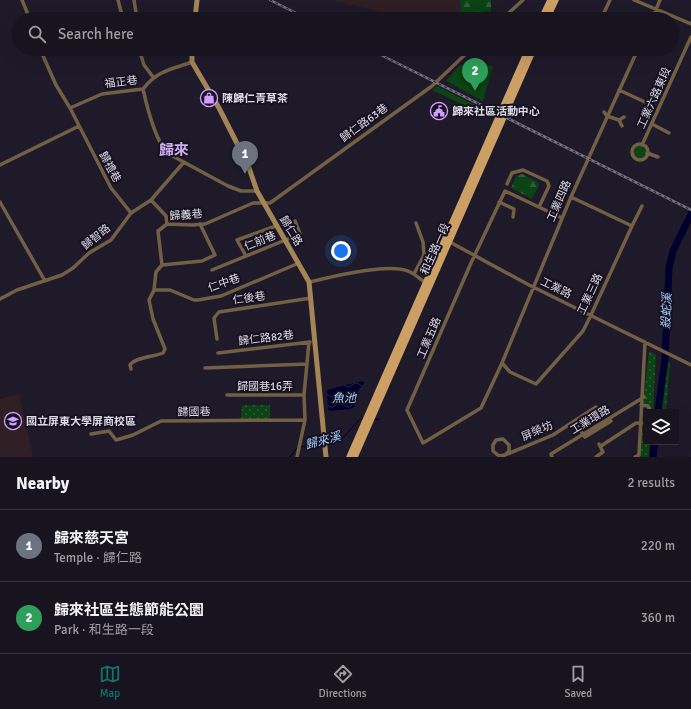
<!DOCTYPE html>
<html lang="en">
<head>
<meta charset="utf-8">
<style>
  :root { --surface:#171420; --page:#201d29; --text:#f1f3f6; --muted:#9e9ea5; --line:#36333e; --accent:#0f766e }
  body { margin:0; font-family:Signika,"Noto Sans TC",sans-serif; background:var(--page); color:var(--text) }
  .controls { position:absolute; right:12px; bottom:12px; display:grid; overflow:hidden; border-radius:0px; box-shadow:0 4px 16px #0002 }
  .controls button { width:36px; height:36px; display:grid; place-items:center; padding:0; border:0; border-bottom:1px solid var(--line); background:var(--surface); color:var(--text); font:20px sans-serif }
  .you { position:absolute; left:341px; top:251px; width:14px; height:14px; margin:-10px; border:3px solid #fff; border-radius:50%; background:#1a73e8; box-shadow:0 0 0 6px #1a73e833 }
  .badge { display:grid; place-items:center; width:26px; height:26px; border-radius:50%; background:var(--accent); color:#fff; font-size:13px; font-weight:700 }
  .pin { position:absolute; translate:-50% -33px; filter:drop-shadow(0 1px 2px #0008) }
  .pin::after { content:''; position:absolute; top:21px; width:14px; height:12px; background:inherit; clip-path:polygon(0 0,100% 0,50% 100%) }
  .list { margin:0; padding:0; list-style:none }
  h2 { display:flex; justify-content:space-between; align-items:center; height:52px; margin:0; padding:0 16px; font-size:17px }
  h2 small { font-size:13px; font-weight:400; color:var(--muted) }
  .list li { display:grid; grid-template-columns:26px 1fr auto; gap:12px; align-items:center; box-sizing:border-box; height:72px; padding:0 16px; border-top:1px solid var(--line) }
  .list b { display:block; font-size:15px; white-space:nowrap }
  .list p { margin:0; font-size:13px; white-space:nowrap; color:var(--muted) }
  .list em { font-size:13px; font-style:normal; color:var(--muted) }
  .icon { flex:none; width:22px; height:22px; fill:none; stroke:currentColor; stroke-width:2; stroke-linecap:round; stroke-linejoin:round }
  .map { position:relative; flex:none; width:691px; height:457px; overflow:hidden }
  .search { position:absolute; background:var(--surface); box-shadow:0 4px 16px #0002; left:12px; right:12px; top:12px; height:44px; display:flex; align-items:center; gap:10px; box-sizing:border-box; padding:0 14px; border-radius:22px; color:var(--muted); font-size:15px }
  .sheet { height:196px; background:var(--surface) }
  nav { display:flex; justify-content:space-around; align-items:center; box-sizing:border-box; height:56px; border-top:1px solid var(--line); background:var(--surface); font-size:11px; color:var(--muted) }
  nav a { display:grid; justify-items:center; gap:2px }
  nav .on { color:var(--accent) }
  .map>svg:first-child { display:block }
  .education { fill:#301e25 }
  .grass { fill:url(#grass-dots) }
  .forest { fill:url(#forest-firs) }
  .park { fill:#0b4315 }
  .water { fill:url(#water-waves) }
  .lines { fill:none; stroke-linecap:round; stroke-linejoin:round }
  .stream { stroke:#00002e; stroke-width:1 }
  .river { stroke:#00002e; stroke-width:7 }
  .street { stroke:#735f43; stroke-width:3.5 }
  .secondary { stroke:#a58456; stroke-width:5 }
  .primary { stroke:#cca065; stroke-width:5.5 }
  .rail-casing { stroke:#787482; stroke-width:2.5 }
  .rail { stroke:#161120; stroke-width:1; stroke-dasharray:3; stroke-linecap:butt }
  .labels { text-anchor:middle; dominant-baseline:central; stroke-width:4; stroke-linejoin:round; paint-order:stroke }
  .street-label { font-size:11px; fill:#dddae5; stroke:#161120 }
  .poi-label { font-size:11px; font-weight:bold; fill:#dddae5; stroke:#161120; text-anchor:start }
  .water-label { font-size:12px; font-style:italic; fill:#a2ceff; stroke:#161120 }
  .district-label { font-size:15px; font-weight:bold; fill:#d0adf0; stroke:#161120 }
</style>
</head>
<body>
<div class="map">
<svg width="691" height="457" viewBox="0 0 691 457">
  <defs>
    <pattern id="grass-dots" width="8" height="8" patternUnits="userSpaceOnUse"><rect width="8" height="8" fill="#0b4315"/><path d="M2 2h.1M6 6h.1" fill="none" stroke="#2e5e37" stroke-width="1.8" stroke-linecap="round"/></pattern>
    <pattern id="forest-firs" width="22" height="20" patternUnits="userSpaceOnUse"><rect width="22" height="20" fill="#0b4315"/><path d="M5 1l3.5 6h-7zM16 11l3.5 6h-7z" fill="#2e5e37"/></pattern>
    <pattern id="water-waves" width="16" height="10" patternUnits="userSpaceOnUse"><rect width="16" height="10" fill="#00002e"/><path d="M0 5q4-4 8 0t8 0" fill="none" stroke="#25254c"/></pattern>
  </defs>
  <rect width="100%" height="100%" fill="#1f1a2a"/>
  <path class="education" d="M336,0H460L461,14L491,11L493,19H407L354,5H346L345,3L336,2Z
    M19,394L33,457H0V399Z"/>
  <path class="grass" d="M649,351L656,355L653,412H651L650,407L643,405Z
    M666,361L670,363L666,412H662Z
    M242,405H270V420H241Z
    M643,423H646V442H650L648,457H640Z"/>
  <path class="forest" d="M460,0H491V11L461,14Z
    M522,174L538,182L539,185L532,199L511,188L516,176Z"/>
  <path class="park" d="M460,65L493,66L483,101L446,81Z
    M437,86L479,107L467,112L459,107L463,105L432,90Z
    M632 152a8 8 0 1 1 16 0a8 8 0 1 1-16 0Z"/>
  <path class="water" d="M362,381L364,382V384L358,390L354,407L350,409L330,411L328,409L327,390Z"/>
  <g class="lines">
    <path class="stream" d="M373,419L379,420
      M326,442L343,438L359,420L364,418
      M300,447L323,442
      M290,457L297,448"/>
    <path class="river" d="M658,412L665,359L669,268L673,251L691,214
      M653,457L655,442"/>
    <path class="street" d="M22,0L30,19
      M118,0L123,19
      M134,0L137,19
      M634,0L691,24
      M502,19L523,0
      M601,19L610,0
      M652,19L660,0
      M40,49L56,85L70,108L111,188L131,213
      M139,49L144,65L153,77
      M653,49L661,52
      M143,89C147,107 155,139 167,153L228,186L241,191H257
      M619,90L645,102
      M70,108L102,94L143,89C158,70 170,70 192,62
      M604,112L607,116L619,120
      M652,124L669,133
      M622,126L619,120L624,117
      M632 152a8 8 0 1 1 16 0a8 8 0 1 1-16 0Z
      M642,145L691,37
      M647,153L658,157
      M0,165L79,126
      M507,184L512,173L523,170L547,181L549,186L539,207
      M151,200L166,216L167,224
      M0,202L45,281
      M499,202L514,209L513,217
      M562,218L505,191L471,263L407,410L423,443L481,408L502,363L571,197L638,49
      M632,226L642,206
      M448,241L529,285L691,365
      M246,256L237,240L276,226
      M162,265L202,261L215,255L200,224
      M212,270L300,234L295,221
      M414,274L424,255L423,242L416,223
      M309,282C332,277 386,263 408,271C415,274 420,279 426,283
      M154,290H170L194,300H198L221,296L299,263
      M0,299L17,290L62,275L73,268L89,253L111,240L131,213L151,200L184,162
      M217,339L214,318L219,312L311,298
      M218,353L310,342
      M502,363L510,372L536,384L583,331L591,315L632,226L571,197
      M205,368L307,364
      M131,369L130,365C135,357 154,357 163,353L165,349L153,319L149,300L154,290L156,272L162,265L158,231L167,224L192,225L205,224L253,203H270L432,86L471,49
      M227,395H304
      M641,405L648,406L651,412
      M574,421L585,437L611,421
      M91,434L109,431L116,440L133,435L161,421L305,420
      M601,446L636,423H646
      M505,455L509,451V445L503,439L496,440L493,445V451L499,456L505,455L553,435L596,407
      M297,457L305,420L304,395L309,342
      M552,457L551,454L644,397
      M596,457L603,452L599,444
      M635,457L639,455L645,342"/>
    <path class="secondary" d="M195,19L197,0
      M192,49V62L219,108L248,165L257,191L309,282L326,457"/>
    <path class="primary" d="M541,19L550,0
      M547,19L556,0
      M349,457L528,49
      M355,457L534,49"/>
    <g class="rail-casing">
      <path id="rail" d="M270,0L308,19
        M369,49L691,210"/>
    </g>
    <use href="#rail" class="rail"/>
  </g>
  <defs>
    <g id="shop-ring" transform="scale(0.9)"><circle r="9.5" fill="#161120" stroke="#d19dfe" stroke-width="1.5"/><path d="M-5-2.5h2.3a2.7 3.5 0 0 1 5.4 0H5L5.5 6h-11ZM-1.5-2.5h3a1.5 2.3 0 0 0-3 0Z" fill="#d19dfe"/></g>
    <g id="civic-ring" transform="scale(0.9)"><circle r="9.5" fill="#161120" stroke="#d19dfe" stroke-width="1.5"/><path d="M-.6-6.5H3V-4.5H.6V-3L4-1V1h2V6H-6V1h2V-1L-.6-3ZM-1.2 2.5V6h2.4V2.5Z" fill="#d19dfe"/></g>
    <g id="university-ring" transform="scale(0.9)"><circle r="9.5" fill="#161120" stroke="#d19dfe" stroke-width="1.5"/><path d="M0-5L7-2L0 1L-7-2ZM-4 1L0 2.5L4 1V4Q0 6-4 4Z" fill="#d19dfe"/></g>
  </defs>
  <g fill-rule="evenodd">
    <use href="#shop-ring" x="209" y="98"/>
    <use href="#civic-ring" x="439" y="111"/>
    <use href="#university-ring" x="13" y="421"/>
  </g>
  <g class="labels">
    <g class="street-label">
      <text transform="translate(121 82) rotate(-7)">福正巷</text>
      <text transform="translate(654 98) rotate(-66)">工業六路東段</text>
      <text transform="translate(364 123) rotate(-36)">歸仁路63巷</text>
      <text transform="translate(110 167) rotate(61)">歸禮巷</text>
      <text transform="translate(559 201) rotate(-67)">工業四路</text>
      <text transform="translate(186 215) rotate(-4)">歸義巷</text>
      <text transform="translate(291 231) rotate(59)">歸仁路</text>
      <text transform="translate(96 237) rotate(-39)">歸智路</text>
      <text transform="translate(260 241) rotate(-22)">仁前巷</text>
      <text transform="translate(435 249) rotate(-66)">和生路一段</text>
      <text transform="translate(224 283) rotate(-19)">仁中巷</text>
      <text transform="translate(556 288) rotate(26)">工業路</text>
      <text transform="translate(590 294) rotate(-65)">工業三路</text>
      <text transform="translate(249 298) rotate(-8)">仁後巷</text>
      <text transform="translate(266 338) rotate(-7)">歸仁路82巷</text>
      <text transform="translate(429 338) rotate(-67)">工業五路</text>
      <text x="265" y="386">歸國巷16弄</text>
      <text transform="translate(194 412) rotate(-1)">歸國巷</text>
      <text transform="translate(590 420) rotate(-31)">工業環路</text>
      <text transform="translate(537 431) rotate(-23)">屏榮坊</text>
    </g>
    <g class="poi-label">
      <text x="222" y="98">陳歸仁青草茶</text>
      <text x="452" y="111">歸來社區活動中心</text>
      <text x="26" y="421">國立屏東大學屏商校區</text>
    </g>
    <g class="water-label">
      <text transform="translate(667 311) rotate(-88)">殺蛇溪</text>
      <text x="344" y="398">魚池</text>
      <text transform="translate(323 441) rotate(-15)">歸來溪</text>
    </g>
    <g class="district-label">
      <text x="174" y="150">歸來</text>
    </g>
  </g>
</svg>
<div class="controls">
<button><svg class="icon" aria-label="layers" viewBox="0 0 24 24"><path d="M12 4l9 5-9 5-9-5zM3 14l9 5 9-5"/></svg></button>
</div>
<div class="you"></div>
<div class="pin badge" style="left:245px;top:174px;background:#6b7280">1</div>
<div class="pin badge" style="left:475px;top:91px;background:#2e9e5b">2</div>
<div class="search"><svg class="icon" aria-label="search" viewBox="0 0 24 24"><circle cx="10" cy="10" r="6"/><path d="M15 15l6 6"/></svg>Search here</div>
</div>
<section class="sheet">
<h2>Nearby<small>2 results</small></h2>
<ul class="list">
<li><span class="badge" style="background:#6b7280">1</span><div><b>歸來慈天宮</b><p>Temple · 歸仁路</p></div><em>220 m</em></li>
<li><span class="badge" style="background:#2e9e5b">2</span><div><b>歸來社區生態節能公園</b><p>Park · 和生路一段</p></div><em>360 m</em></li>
</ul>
</section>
<nav>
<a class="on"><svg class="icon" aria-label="map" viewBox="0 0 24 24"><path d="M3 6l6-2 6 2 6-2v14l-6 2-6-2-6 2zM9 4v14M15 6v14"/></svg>Map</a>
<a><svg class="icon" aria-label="directions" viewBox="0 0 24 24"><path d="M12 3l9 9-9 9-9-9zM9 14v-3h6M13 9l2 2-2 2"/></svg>Directions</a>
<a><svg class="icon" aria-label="saved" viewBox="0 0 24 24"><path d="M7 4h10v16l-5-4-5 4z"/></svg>Saved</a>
</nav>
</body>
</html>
